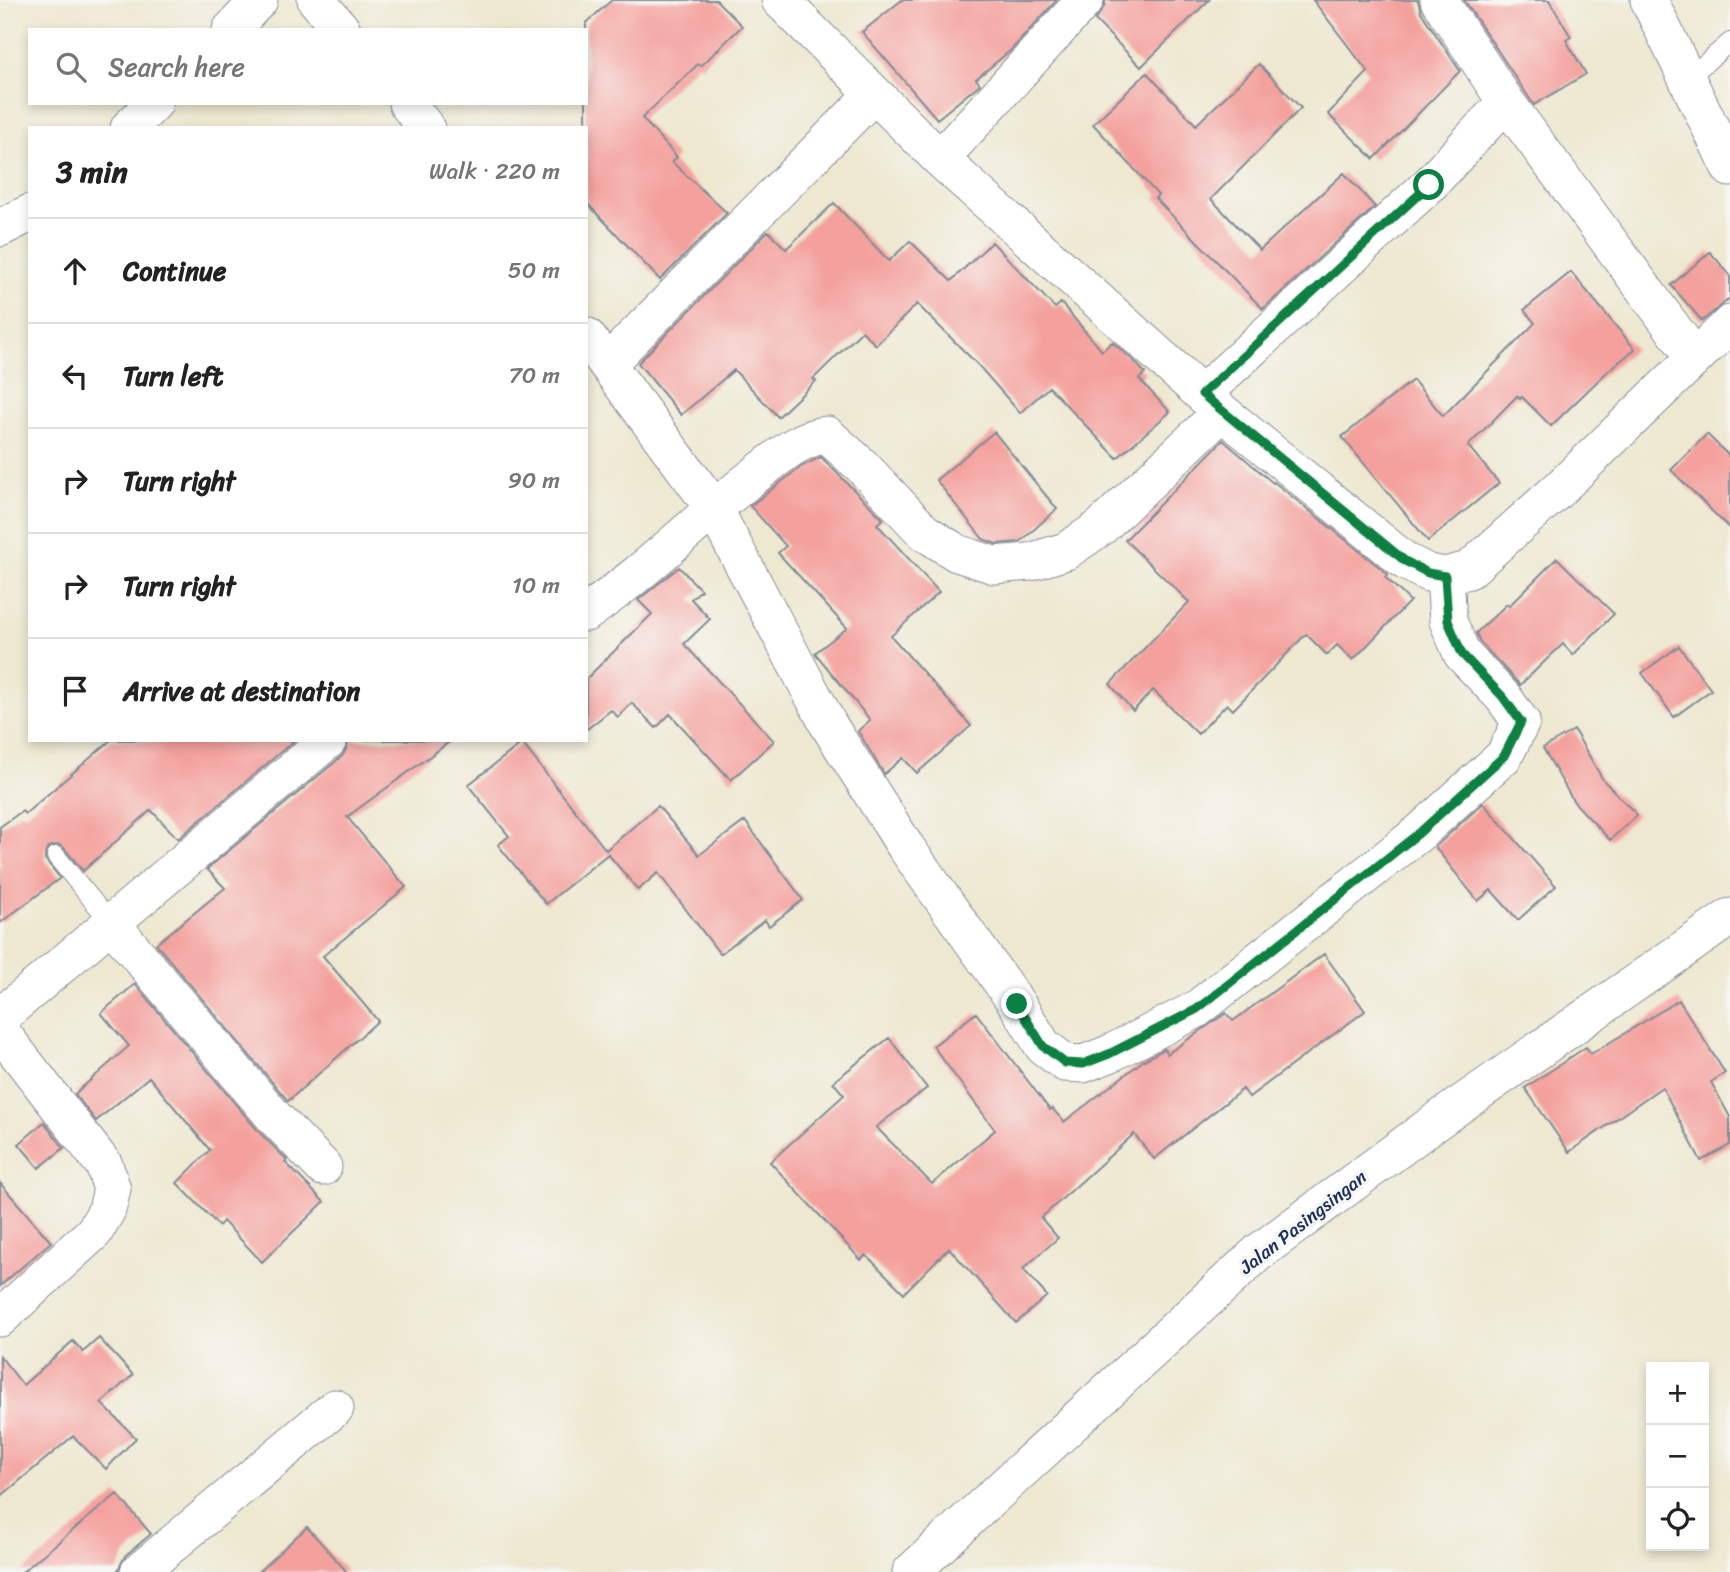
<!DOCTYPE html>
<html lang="en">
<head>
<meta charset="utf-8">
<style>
  :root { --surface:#fff; --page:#f6f6f6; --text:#222; --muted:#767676; --line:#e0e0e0 }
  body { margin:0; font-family:Sriracha,sans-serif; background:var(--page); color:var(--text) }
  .controls { position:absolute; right:21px; bottom:21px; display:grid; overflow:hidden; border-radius:0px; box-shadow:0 4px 10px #0003 }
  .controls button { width:63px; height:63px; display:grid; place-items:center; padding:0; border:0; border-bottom:2px solid var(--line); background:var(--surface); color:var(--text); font:35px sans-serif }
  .stop { position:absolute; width:21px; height:21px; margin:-16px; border:5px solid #0b8043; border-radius:50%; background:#fff }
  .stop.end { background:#0b8043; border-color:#fff; box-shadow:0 2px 7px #0008 }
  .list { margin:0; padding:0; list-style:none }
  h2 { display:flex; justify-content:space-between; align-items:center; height:91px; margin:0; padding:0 28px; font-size:30px }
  h2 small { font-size:23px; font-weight:400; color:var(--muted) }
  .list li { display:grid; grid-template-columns:46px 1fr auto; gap:21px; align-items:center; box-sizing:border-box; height:105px; padding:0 28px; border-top:2px solid var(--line) }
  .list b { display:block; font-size:26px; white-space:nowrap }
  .list em { font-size:23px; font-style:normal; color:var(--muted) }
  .icon { flex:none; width:38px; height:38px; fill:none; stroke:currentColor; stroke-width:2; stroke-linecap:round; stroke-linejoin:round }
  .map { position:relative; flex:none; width:1730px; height:1572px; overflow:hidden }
  .search { position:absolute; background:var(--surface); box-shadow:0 4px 10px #0003; left:28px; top:28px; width:560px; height:77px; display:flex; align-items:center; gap:18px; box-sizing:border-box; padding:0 24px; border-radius:0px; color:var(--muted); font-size:26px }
  .panel { position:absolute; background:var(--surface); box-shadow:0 4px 10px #0003; left:28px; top:126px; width:560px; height:616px; border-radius:0px }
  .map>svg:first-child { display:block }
  .building { fill:#f4a09c }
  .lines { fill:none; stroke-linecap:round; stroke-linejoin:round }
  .lane-casing { stroke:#848c97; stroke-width:20 }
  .street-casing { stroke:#848c97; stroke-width:39 }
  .lane { stroke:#fff; stroke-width:18 }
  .street { stroke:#fff; stroke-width:37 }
  .route { stroke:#0b8043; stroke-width:9 }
  .labels { text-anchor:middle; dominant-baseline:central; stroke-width:7; stroke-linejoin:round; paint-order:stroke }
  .street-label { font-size:19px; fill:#1b2f5e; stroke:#f6f6f2 }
</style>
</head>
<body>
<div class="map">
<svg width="1730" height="1572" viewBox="0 0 1730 1572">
  <rect width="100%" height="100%" fill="#f6f6f2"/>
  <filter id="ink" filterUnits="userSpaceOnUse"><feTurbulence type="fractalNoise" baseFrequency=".0143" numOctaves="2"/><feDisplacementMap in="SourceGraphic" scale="14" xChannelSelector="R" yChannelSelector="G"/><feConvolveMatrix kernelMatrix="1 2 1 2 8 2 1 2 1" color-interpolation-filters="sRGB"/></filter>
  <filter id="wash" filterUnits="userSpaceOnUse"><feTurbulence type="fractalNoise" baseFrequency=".00686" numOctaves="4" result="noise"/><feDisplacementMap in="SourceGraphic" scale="28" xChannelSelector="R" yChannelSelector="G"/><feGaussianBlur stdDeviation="1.57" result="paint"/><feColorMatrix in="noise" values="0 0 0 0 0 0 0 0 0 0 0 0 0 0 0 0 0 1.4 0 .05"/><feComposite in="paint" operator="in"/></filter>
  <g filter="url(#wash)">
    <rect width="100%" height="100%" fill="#eee8d0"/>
    <g id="blocks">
      <path class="building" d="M612,0H716L742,26L701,66L698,64L642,118L677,157L672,162L727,213L660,280L586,202V23Z
        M902,0H1057L1011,50L976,79L980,84L937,119L862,32Z
        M1105,0H1209L1141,67L1095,20L1105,5Z
        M1313,0H1418L1421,12L1460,71L1374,159L1328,114L1368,72Z
        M1464,0H1549L1571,37L1566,40L1586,74L1534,105Z
        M1259,64L1301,108L1211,199L1260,250L1344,173L1375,207L1263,309L1155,198L1158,195L1093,124L1147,73L1196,125Z
        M834,203L889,261L910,241L951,281L992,242L1055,308L1061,303L1102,351L1112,342L1134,361L1145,373L1139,379L1170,412L1117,458L1049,387L1020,413L979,366L917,304L876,345L862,331L813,379L816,381L778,417L734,370L681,415L638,363L768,231L786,249Z
        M1710,252L1730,275V298L1702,321L1671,285Z
        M1571,272L1635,349L1608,371L1551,426L1522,397L1520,399L1517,396L1468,446L1499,483L1428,541L1342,437L1413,380L1443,416L1535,323L1524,310Z
        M994,432L1057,509L1020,542L996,544L983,539L936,480Z
        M1707,434L1730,457V529L1671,470Z
        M1223,440L1273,483L1274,482L1388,574L1385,577L1410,601L1353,660L1337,645L1327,655L1306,634L1233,710L1227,704L1198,734L1153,690L1133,711L1110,684L1189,602L1125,540Z
        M821,457L883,519L877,524L939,592L891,636L971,726L917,773L903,758L884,774L858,731L870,720L815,653L847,628L778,553L786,546L750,506L802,466Z
        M1557,558L1614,614L1573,655L1563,644L1520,685L1480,642L1476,633L1507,604L1509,606Z
        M679,567L701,590L691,599L710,619L684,644L774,741L731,780L670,714L656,728L632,703L618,717L611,710L586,730V679L652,614L638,600Z
        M1679,646L1711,690L1674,717L1642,673Z
        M1574,730L1603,780L1637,815L1610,840L1574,802L1543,748Z
        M111,740H295L178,839L151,810L83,871L64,848L59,845L49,847L46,851L45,859L60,878L0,923V827L22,811L25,814Z
        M348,740H452L347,817L406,887L323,956L378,1021L288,1101L156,944L225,888L207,869L342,756L347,748Z
        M522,743L606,850L658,806L699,855L745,821L803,900L769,926L765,920L720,954L658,873L638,890L608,854L546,904L498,845L509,836L468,785Z
        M1483,803L1556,886L1518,920L1491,890L1478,901L1435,847Z
        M1324,954L1365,1011L1249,1097L1243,1089L1154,1159L1134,1134L1041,1218L1058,1238L1023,1269L1047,1296L1016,1323L949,1248L904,1293L866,1255L861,1260L770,1162L844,1095L833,1082L889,1038L927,1088L876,1127L932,1184L995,1130L933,1046L976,1013L1050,1110L1052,1108L1064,1122L1144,1060L1164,1049L1167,1054L1226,1013L1233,1021Z
        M135,984L259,1132L287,1160L285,1162L324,1202L262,1262L223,1221L219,1226L177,1183L210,1150L149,1077L96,1121L75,1094L129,1046L101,1013Z
        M1679,1000L1725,1073L1711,1082L1730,1117V1145L1701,1161L1662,1087L1569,1152L1525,1088L1586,1047L1591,1054Z
        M44,1122L64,1148L39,1168L19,1144Z
        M0,1183L51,1242L0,1286Z
        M99,1338L133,1375L101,1403L136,1438L106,1469L73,1436L0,1497V1356L23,1385L73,1341L83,1352Z
        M117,1494L151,1534L125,1556L117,1572H22Z
        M307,1527L347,1572H258Z"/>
    </g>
  </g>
  <g filter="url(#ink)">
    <use href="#blocks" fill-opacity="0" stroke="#848c97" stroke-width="2"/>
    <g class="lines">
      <g class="lane-casing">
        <path id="lane" d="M1688,78L1730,42
          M56,856L111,923"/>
      </g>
      <g class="street-casing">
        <path id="street" d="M316,0L342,30
          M780,0L940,159L1222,412L1405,561L1428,573L1445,576L1469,570L1558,490L1730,324
          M1439,0L1506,102L1695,358
          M1649,0L1730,168
          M231,30L259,0
          M407,103L426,128
          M129,128L154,103
          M940,159L1085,0
          M0,228L30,213
          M586,336L713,507L828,724L905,846L1017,1004L1043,1046L1065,1063L1083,1064L1109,1054L1197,1009L1419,833L1504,756L1521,722L1503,697L1462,654L1448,621L1445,576
          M607,364L874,94
          M1202,394L1429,185L1506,102
          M586,613C647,571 699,518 758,473C779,457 800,437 827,435L862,466L924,532L957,553L994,565L1030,562L1066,551L1101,527L1222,412
          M111,923L275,1118L323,1167
          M0,1017L328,740
          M0,1031L104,1165L112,1189L107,1210L94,1232L0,1318
          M139,1572L335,1408
          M911,1572L1259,1252L1434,1123L1730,917"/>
      </g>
      <use href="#lane" class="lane"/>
      <use href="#street" class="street"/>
    </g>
  </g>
  <g class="lines" filter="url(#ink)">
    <path class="route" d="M1017,1004L1043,1046L1065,1063L1083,1064L1109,1054L1197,1009L1419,833L1504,756L1521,722L1503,697L1462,654L1448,621L1445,576L1428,573L1405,561L1202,394L1429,185"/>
  </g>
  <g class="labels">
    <g class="street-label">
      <text transform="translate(1303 1222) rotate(-38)">Jalan Pasingsingan</text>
    </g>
  </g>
</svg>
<div class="controls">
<button>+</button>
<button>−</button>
<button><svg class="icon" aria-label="locate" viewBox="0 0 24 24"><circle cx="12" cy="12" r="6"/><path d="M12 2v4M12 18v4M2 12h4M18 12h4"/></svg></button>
</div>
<div class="stop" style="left:1429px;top:185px"></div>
<div class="stop end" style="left:1017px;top:1004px"></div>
<div class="search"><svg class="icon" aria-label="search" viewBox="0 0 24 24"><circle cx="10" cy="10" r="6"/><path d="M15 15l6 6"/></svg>Search here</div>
<section class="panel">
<h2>3 min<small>Walk · 220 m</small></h2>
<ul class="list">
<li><svg class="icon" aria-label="ahead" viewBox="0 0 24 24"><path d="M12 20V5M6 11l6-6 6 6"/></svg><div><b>Continue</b></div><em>50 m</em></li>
<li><svg class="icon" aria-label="left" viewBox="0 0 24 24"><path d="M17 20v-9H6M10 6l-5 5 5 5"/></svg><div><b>Turn left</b></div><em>70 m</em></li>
<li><svg class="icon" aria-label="right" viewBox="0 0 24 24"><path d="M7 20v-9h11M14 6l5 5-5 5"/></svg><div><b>Turn right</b></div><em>90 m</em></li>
<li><svg class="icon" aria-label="right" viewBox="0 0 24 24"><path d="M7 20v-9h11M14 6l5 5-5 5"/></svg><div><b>Turn right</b></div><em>10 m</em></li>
<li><svg class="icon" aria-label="arrive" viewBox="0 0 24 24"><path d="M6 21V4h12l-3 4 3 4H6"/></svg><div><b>Arrive at destination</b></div></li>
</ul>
</section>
</div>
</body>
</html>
